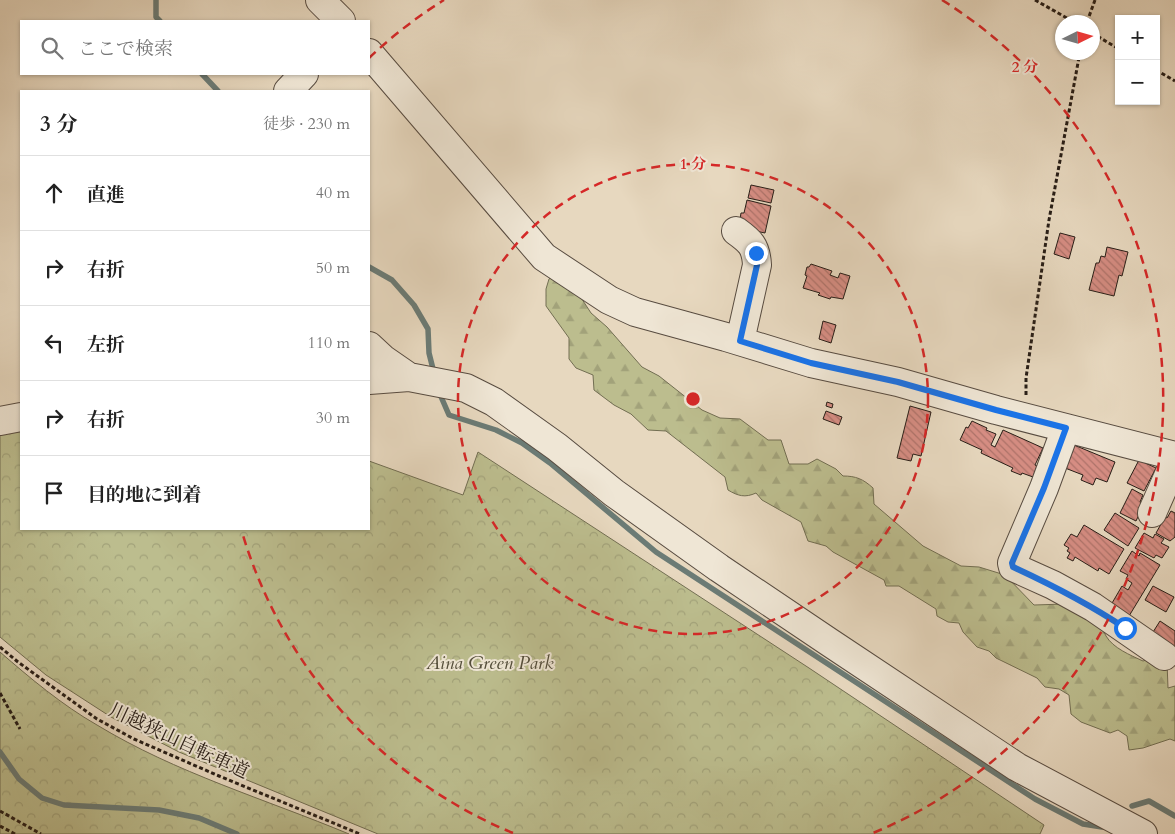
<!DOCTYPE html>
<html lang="ja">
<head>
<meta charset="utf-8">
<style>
  :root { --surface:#fff; --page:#f6f6f6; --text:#222; --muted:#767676; --line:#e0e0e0 }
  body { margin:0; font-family:Cardo,"Noto Serif JP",serif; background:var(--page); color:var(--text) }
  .controls { position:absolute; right:15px; top:15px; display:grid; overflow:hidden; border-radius:0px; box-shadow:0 1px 4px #0004 }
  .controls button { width:45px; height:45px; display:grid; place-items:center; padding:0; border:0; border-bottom:1px solid var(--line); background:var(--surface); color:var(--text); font:25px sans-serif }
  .compass { position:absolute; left:1055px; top:15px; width:45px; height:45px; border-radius:50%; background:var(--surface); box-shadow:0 1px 4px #0004; rotate:85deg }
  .stop { position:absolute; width:15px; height:15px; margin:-11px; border:4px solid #1a73e8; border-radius:50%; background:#fff }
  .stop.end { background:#1a73e8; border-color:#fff; box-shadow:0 1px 5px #0008 }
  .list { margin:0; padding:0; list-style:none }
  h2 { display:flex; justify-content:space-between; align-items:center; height:65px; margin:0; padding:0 20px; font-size:21px }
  h2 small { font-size:16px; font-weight:400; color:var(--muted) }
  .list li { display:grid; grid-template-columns:32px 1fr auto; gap:15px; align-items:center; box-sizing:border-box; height:75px; padding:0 20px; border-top:1px solid var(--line) }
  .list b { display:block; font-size:19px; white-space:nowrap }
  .list em { font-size:16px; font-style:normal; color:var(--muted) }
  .icon { flex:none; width:28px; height:28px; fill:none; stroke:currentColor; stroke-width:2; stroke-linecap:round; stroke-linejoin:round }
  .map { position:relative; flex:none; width:1175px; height:834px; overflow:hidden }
  .search { position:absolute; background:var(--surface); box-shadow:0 1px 4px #0004; left:20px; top:20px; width:350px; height:55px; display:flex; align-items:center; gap:12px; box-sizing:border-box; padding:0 18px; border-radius:0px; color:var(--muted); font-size:19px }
  .panel { position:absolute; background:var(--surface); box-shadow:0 1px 4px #0004; left:20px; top:90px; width:350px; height:440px; border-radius:0px }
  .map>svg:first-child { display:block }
  .forest { fill:url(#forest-firs); stroke:#726e52 }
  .park { fill:url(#park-crowns); stroke:#726e52 }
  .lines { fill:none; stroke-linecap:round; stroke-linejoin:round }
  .stream { stroke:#6b7b75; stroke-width:5.5 }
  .building { fill:url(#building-back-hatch); stroke:#281e17 }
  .minor-casing { stroke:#584c41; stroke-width:30 }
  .path { stroke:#281e17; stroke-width:3; stroke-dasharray:4 2.5; stroke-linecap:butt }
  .minor { stroke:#efe6d5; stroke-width:28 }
  .route { stroke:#1a73e8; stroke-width:6 }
  .ring { fill:none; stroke:#d62828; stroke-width:2.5; stroke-dasharray:9 6 }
  .labels { text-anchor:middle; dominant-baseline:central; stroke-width:4; stroke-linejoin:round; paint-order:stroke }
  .park-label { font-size:19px; font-style:italic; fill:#544e3b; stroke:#efe6d5 }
  .street-label { font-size:19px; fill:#281e17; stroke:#efe6d5 }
  .centre { fill:#d62828; stroke:#efe6d5; stroke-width:2.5 }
  .ring-label { font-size:15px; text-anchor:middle; font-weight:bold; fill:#d62828; stroke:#efe6d5; stroke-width:4; stroke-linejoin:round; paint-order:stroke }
</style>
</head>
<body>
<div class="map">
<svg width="1175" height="834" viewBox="0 0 1175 834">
  <defs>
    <pattern id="forest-firs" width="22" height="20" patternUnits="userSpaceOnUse" patternTransform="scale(1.25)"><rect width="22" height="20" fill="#bcbd8e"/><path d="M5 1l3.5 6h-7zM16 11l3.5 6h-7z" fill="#a2a27a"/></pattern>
    <pattern id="park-crowns" width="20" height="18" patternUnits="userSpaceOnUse" patternTransform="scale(1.25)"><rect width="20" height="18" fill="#bcbd8e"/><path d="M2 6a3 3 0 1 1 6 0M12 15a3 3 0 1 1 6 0" fill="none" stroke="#a2a27a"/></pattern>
    <pattern id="building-back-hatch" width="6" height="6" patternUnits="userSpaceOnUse" patternTransform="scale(1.25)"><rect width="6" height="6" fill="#d68d83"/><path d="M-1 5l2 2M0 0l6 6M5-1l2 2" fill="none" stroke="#ae736a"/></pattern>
  </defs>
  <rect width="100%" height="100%" fill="#e7d8bf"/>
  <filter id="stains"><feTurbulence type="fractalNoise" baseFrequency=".004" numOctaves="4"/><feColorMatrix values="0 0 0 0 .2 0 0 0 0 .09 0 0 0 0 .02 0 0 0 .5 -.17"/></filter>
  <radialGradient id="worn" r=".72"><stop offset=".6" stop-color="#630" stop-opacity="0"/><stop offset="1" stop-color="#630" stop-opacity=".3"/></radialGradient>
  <path class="forest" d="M556,274L574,287L591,313L607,327L642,367L659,376L702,410L720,418L740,419L768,440H781L789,464H808L817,459L836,469L843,476C856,476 863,479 873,488L874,504L923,546L961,566L979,567L1005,575L1034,605L1065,604L1102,621C1103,625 1103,632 1106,636C1113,648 1130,655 1143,661L1156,657L1167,662L1168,688L1175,686V741L1170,739L1143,748L1129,750L1127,736L1118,730L1110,733L1081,722L1071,714L1069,695L1059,689L1045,687L1037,678L996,658L989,651L977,647L963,632L959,623L948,622L937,616L936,609L899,586H886L884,580L833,552L826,546L808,541L801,522L762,500L756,493C745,498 738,496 728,490L725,477L666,431L648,430L631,414L614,405L594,390L593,375L576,368L569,359V338L546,306V289L549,279Z"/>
  <path class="park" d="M21,430V529H369V461L463,495L478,452L809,668L1044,825L1040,834H378L179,752L111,717L46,675L0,637V433Z
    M0,652C30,678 62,705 97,725C176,773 265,799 349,834H0Z"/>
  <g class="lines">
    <path class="stream" d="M156,0V17L160,21
      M202,74L218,91
      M369,267L392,280L414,305L428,329L429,353L434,373
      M439,392L449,415L496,430L522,443L550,463L656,552L1035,799L1083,824L1102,827
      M0,752L19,779L42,798L64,805L159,810L199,818L237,834
      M1132,806L1149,801L1175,816"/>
  </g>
  <path class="building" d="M751,185L774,190L771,203L748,198Z
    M747,200L771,206L765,233L742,228L739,225L741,213H744Z
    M1060,233L1075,237L1069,259L1054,254Z
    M1107,247L1128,252L1122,276L1119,275L1114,296L1089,290L1096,263H1099L1101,256L1105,257Z
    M811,264L832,271L830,275L838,278L840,273L850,276L843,299L831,297L830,299L818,295L820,293L803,288L807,276L805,275L807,267H809Z
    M823,321L836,325L831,343L819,339Z
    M827,402L833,404L832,408L826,406Z
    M910,406L931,412L921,456L913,454L911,461L897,458Z
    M826,411L842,417L839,425L823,419Z
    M972,421L987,428L986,430L996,434L991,445L995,447L1003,430L1043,448L1035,465L1037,466L1033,477L1022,473L1021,475L1011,471L1013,468L981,453L982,450L960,440L966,427L968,428Z
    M1074,445L1115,462L1107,482L1096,478L1093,485L1081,480L1083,475L1065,468Z
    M1139,460L1156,468L1144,491L1127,483Z
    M1132,489L1143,495L1140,502L1144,504L1136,521L1120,513Z
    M1171,511L1175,513V537L1170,541L1156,533L1165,517L1167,518Z
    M1115,513L1139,528L1128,546L1104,530Z
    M1084,525L1124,549L1109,574L1099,568L1098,571L1075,557L1073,561L1067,558L1070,553L1067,551L1069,548L1064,545L1071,534L1077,537Z
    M1144,533L1153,538L1155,534L1164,539L1161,543L1169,547L1162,558L1156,555L1154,558L1135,548Z
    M1132,551L1139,556L1140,553L1160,565L1126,621L1108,610L1122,586L1128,590L1132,583L1126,579L1128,575L1120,571Z
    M1153,586L1174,597L1166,612L1145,600Z
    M1160,621L1175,631V649L1148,640Z"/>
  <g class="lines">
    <g class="minor-casing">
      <path id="minor" d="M320,0L341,21
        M369,53L544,257L609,300L635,312L726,337L811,363L898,382L996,410L1175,456
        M288,91L304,74
        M736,231C750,241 756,246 757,265L740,341
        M369,346L383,359L409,377
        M369,380L409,377L466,388L494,402L557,447L614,493L719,568L829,642L1017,767L1143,834
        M0,421L21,417
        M1066,428L1044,488L1012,563L1013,567L1053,585L1093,607L1164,656
        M1152,513L1175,461"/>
    </g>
    <path class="path" d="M1035,0L1074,22
      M1087,22L1095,0
      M1092,33L1119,49
      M1156,70L1175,81
      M1026,395V378L1049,220L1080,52
      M0,647L18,662L97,719L134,739L219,776L360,834
      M0,693L20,729
      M0,811L41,834
      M0,826L15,834"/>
    <use href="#minor" class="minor"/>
  </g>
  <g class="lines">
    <path class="route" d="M756,253L757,265L740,341L811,363L898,382L996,410L1066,428L1044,488L1012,563L1013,567C1052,585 1089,604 1125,628"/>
  </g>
  <g class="ring">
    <circle cx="693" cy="399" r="235"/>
    <path d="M513 833A470 470 0 0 1 242 532M369 58A470 470 0 0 1 444 0M942 0A470 470 0 0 1 873 833"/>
  </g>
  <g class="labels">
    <g class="park-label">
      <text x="490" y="663">Aina Green Park</text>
    </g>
    <g class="street-label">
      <text transform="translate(179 741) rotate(25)">川越狭山自転車道</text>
    </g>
  </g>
  <circle cx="693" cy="399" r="8" class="centre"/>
  <g class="ring-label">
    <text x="1025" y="72">2 分</text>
    <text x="693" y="169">1 分</text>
  </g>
  <rect width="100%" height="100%" filter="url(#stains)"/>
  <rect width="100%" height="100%" fill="url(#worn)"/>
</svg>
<div class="controls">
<button>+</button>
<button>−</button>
</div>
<svg class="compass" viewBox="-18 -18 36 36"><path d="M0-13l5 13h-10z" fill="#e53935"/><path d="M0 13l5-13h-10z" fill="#767676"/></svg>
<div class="stop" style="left:1125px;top:628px"></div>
<div class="stop end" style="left:756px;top:253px"></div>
<div class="search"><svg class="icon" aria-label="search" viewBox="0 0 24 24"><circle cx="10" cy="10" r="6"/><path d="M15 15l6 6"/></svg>ここで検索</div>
<section class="panel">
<h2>3 分<small>徒歩 · 230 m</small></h2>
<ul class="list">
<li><svg class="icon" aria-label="ahead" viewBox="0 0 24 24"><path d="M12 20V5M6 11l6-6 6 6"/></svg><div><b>直進</b></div><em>40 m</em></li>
<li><svg class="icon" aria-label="right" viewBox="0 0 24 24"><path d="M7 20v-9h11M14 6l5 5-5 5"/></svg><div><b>右折</b></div><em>50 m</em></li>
<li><svg class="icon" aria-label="left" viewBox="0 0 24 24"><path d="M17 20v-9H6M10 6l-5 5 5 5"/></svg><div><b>左折</b></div><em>110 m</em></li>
<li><svg class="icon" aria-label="right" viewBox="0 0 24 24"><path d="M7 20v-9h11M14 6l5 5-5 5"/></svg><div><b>右折</b></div><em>30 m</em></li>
<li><svg class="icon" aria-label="arrive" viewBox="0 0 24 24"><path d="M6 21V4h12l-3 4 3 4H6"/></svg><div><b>目的地に到着</b></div></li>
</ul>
</section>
</div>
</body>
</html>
